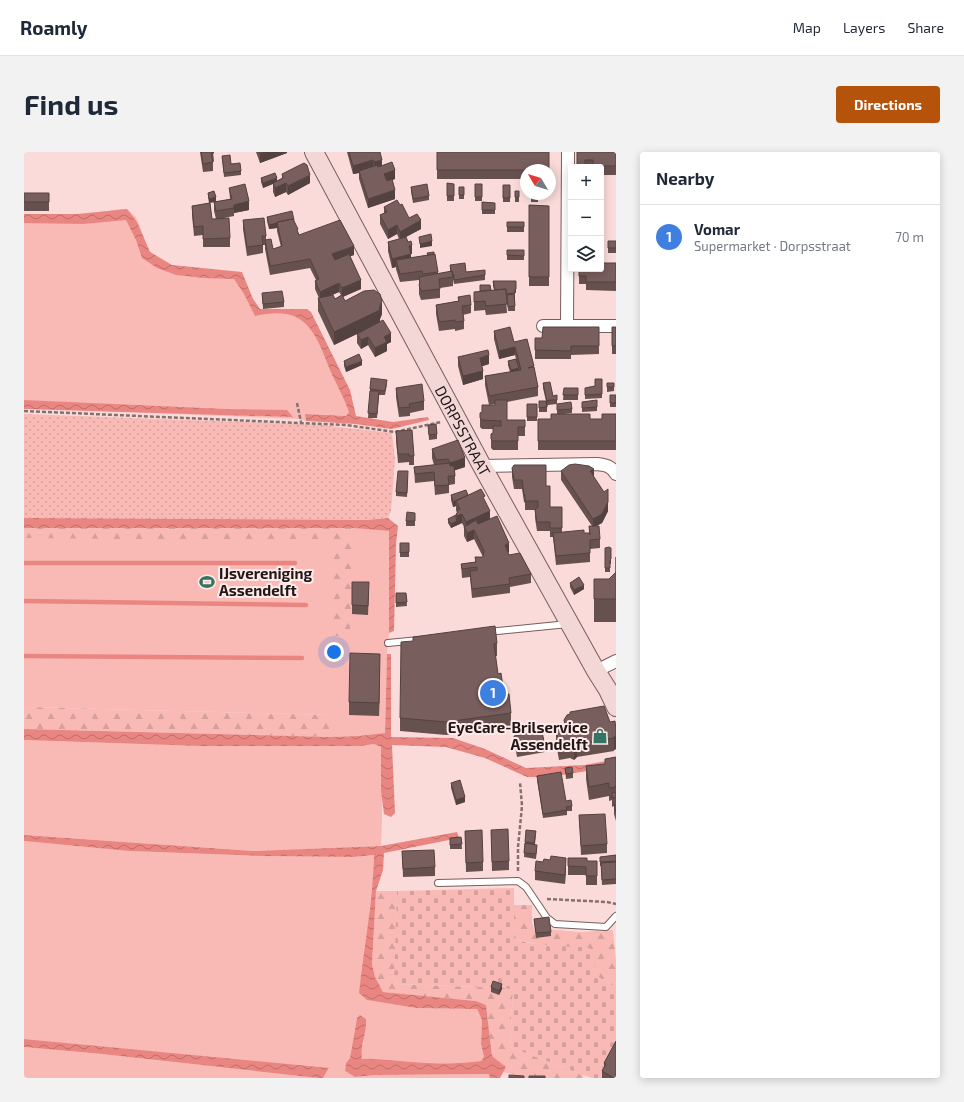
<!DOCTYPE html>
<html lang="en">
<head>
<meta charset="utf-8">
<style>
  :root { --surface:#fff; --page:#f2f2f3; --text:#1f2937; --muted:#747a83; --line:#e0e1e3; --accent:#b45309 }
  body { margin:0; font-family:"Exo 2",sans-serif; background:var(--page); color:var(--text) }
  .controls { position:absolute; right:12px; top:12px; display:grid; overflow:hidden; border-radius:4px; box-shadow:0 2px 10px #0003 }
  .controls button { width:36px; height:36px; display:grid; place-items:center; padding:0; border:0; border-bottom:1px solid var(--line); background:var(--surface); color:var(--text); font:20px sans-serif }
  .compass { position:absolute; left:496px; top:12px; width:36px; height:36px; border-radius:50%; background:var(--surface); box-shadow:0 2px 10px #0003; rotate:308deg }
  .you { position:absolute; left:310px; top:500px; width:14px; height:14px; margin:-10px; border:3px solid #fff; border-radius:50%; background:#1a73e8; box-shadow:0 0 0 6px #1a73e833 }
  .badge { display:grid; place-items:center; width:26px; height:26px; border-radius:50%; background:var(--accent); color:#fff; font-size:13px; font-weight:700 }
  .pin { position:absolute; translate:-50% -50%; border:2px solid #fff; box-shadow:0 1px 4px #0006 }
  .list { margin:0; padding:0; list-style:none }
  h2 { display:flex; justify-content:space-between; align-items:center; height:52px; margin:0; padding:0 16px; font-size:17px }
  h2 small { font-size:13px; font-weight:400; color:var(--muted) }
  .list li { display:grid; grid-template-columns:26px 1fr auto; gap:12px; align-items:center; box-sizing:border-box; height:64px; padding:0 16px; border-top:1px solid var(--line) }
  .list b { display:block; font-size:15px; white-space:nowrap }
  .list p { margin:0; font-size:13px; white-space:nowrap; color:var(--muted) }
  .list em { font-size:13px; font-style:normal; color:var(--muted) }
  .icon { flex:none; width:22px; height:22px; fill:none; stroke:currentColor; stroke-width:2; stroke-linecap:round; stroke-linejoin:round }
  .map { position:relative; flex:none; width:592px; height:926px; overflow:hidden; border-radius:4px }
  header { display:flex; align-items:center; gap:24px; box-sizing:border-box; height:56px; padding:0 20px; background:var(--surface); border-bottom:1px solid var(--line) }
  header strong { font-size:19px }
  nav { display:flex; gap:22px; margin-inline-start:auto; font-size:14px }
  .intro { display:flex; align-items:center; justify-content:space-between; box-sizing:border-box; height:96px; padding:0 24px }
  h1 { margin:0; font-size:28px }
  .button { padding:10px 18px; border-radius:4px; background:var(--accent); color:#fff; font-size:14px; font-weight:700 }
  main { display:flex; gap:24px; padding:0 24px }
  aside { flex:1; background:var(--surface); border-radius:4px; box-shadow:0 2px 10px #0003 }
  .map>svg:first-child { display:block }
  .grass { fill:#f9bab6 }
  .forest { fill:url(#forest-firs) }
  .cemetery { fill:url(#cemetery-stones) }
  .garden { fill:url(#garden-dots) }
  .water { fill:url(#water-waves) }
  .lines { fill:none; stroke-linecap:round; stroke-linejoin:round }
  .stream { stroke:#ea8682; stroke-width:4.5 }
  .lane-casing { stroke:#785e5c; stroke-width:8 }
  .street-casing { stroke:#785e5c; stroke-width:14 }
  .secondary-casing { stroke:#785e5c; stroke-width:20 }
  .path { stroke:#84706f; stroke-width:2.5; stroke-dasharray:4 2; stroke-linecap:butt }
  .lane { stroke:#fff; stroke-width:6 }
  .street { stroke:#fff; stroke-width:12 }
  .secondary { stroke:#f2d7d6; stroke-width:18 }
  .wall { fill:#67514f; fill-rule:evenodd }
  .shaded-wall { fill:#544240 }
  .building { fill:#785e5c; stroke:#544240 }
  .labels { text-anchor:middle; dominant-baseline:central; stroke-width:4; stroke-linejoin:round; paint-order:stroke }
  .street-label { font-size:15px; fill:#211716; stroke:#feebea }
  .poi-label { font-size:15px; font-weight:bold; fill:#211716; stroke:#feebea; text-anchor:start }
</style>
</head>
<body>
<header>
<strong>Roamly</strong>
<nav><a>Map</a><a>Layers</a><a>Share</a></nav>
</header>
<div class="intro"><h1>Find us</h1><a class="button">Directions</a></div>
<main>
<div class="map">
<svg width="592" height="926" viewBox="0 0 592 926">
  <defs>
    <pattern id="forest-firs" width="22" height="20" patternUnits="userSpaceOnUse"><rect width="22" height="20" fill="#f9bab6"/><path d="M5 1l3.5 6h-7zM16 11l3.5 6h-7z" fill="#d59f9c"/></pattern>
    <pattern id="cemetery-stones" width="16" height="16" patternUnits="userSpaceOnUse"><rect width="16" height="16" fill="#f9bab6"/><path d="M2 7V4a2 2 0 0 1 4 0v3zM10 15v-3a2 2 0 0 1 4 0v3z" fill="#d59f9c"/></pattern>
    <pattern id="garden-dots" width="8" height="8" patternUnits="userSpaceOnUse"><rect width="8" height="8" fill="#f9bab6"/><path d="M2 2h.1M6 6h.1" fill="none" stroke="#d59f9c" stroke-width="1.8" stroke-linecap="round"/></pattern>
    <pattern id="water-waves" width="16" height="10" patternUnits="userSpaceOnUse"><rect width="16" height="10" fill="#ea8682"/><path d="M0 5q4-4 8 0t8 0" fill="none" stroke="#bd6d69"/></pattern>
  </defs>
  <rect width="100%" height="100%" fill="#fadbd9"/>
  <path class="grass" d="M97,57H103L112,65L125,99L142,111L157,117L218,122L227,144L236,157H283L325,240V260L322,264L281,262L282,269L275,267L0,256V63C33,63 64,62 97,57Z
    M0,376H329L365,379V481L363,502L361,581L334,584L305,585V563L0,555Z
    M0,588L175,594H337L350,592L357,595C358,628 359,661 357,694L229,699L0,683Z
    M0,689L105,699L236,704L329,705L350,703L349,727L345,761L343,848L392,856L453,857L458,868L457,892L460,905L457,909C435,912 410,912 388,910C371,909 355,906 338,907L337,898L340,891L333,866L326,906L322,911L321,919L331,925L351,923L466,922V926H299L305,917L0,887Z
    M0,895L78,902L294,926H0Z"/>
  <path class="forest" d="M0,376H329L326,482L322,484H308L310,389L0,386Z
    M0,555L305,563V585L0,577Z
    M352,739H373L371,830L374,832L481,836L489,838L486,895L559,923V926H502L479,920L482,915L468,904L462,853L452,849L359,840L351,825L348,812Z
    M490,753H508V770L510,776L557,780L589,778L592,809V835C579,828 570,828 570,811L508,791L494,788L490,786Z"/>
  <path class="cemetery" d="M490,736V786C503,794 548,794 565,796L568,798C573,824 567,822 592,835V903L579,926H568L559,923L486,895L489,838L481,836L374,832L370,830L373,739Z"/>
  <path class="garden" d="M0,262L297,273L368,281L371,307L367,359L364,366L343,368L0,366Z"/>
  <path class="water" d="M103,57L113,70L126,100L148,113L218,120L229,147L236,157H283L287,160L326,238L332,264L369,270L404,265L405,268L368,277L331,272L282,269L281,262L322,264L325,260C320,245 312,232 306,218C290,177 281,153 231,164L220,142L210,127L180,126L152,123L133,116L118,106L112,88L102,68L59,72L0,71V62H55Z
    M0,248L202,257L263,258L269,265L0,257Z
    M0,366L343,368L364,366L374,374L372,392L370,479L365,481V379L329,376H0Z
    M363,502H367V585L429,586L461,597L502,616L561,613L592,607L563,619L526,625H503L461,606L422,595L368,593L371,661L367,665L360,662L357,639V595L350,592L337,594H175L0,588V577L305,585L334,584L361,581Z
    M433,680L435,686L360,701L359,718L352,739L348,812L351,825L359,840L452,849L462,853L468,904L482,915L476,926H466L465,922L351,923L331,925L321,919L322,911L326,906L333,866L336,863L342,867C343,881 336,893 338,907C355,906 371,909 388,910C410,912 435,912 457,909L460,905L457,892L458,868L453,857L392,856L343,848L335,841C340,795 349,749 350,703L329,705L236,704L105,699L0,689V683L229,699L357,694Z
    M0,887L305,916L299,926H294L78,902L0,895Z"/>
  <g class="lines">
    <path class="stream" d="M0,411H271
      M0,449L282,453
      M0,504L278,506"/>
    <g class="lane-casing">
      <path id="lane" d="M464,480L544,472
        M364,491L395,488
        M414,731L494,729L502,735L523,766L531,772L582,775L592,764"/>
    </g>
    <g class="street-casing">
      <path id="street" d="M519,174H592
        M543,174L544,0
        M458,314L573,312C582,313 587,314 592,322
        M572,519L592,509"/>
    </g>
    <g class="secondary-casing">
      <g id="secondary">
        <path id="s1" d="M290,0L458,314L572,519L584,538L592,555"/>
      </g>
    </g>
    <path class="path" d="M273,251L277,270
      M0,259L322,273L371,280L417,270
      M494,719V695L498,654L496,630
      M523,747L583,750L592,752"/>
    <use href="#lane" class="lane"/>
    <use href="#street" class="street"/>
    <use href="#secondary" class="secondary"/>
  </g>
  <path class="wall" d="M176,0H189L190,9L189,10V19L179,20Z
    M232,0H263V1L236,11Z
    M323,0H356L358,13L371,27L368,28L371,47L344,56L335,27V21L329,22Z
    M413,0L502,18V27H413Z
    M553,0H592V23H577V15H553Z
    M198,4L217,19V23L200,25Z
    M258,22L286,31L264,43L262,40L251,45L249,40V32L239,36L237,30V26L253,29L258,26Z
    M423,31L430,32V49H423Z
    M451,32H458V49H451Z
    M479,33H486V50H479Z
    M387,35L405,44V48L389,51L387,39Z
    M435,35H440V47H435Z
    M205,36L225,58L210,61V64L200,66L206,86V95H179V83L170,84L168,63V54L185,51L184,45V41L190,39L186,51L188,67H192L190,59V50L206,47Z
    M491,39H495V50H491Z
    M0,41H25V59H0Z
    M507,42H514V50H507Z
    M458,50L471,51V62H458Z
    M376,53L385,66L397,77L382,85L388,102H387V106L403,103V101L414,120V122L426,120V113L442,120L461,123V128L430,132L429,127V134L416,136V146L397,148L395,142V128L376,130L372,117V115L368,116L364,99V90L375,87L373,82L364,87L356,72V63L360,61V55Z
    M505,53L525,54V134H505Z
    M243,65L270,68L275,83L330,103L326,104L337,137L319,145L321,149L358,162L356,167V170L367,190L363,192V199L351,205L344,193L337,197L333,191V182L337,180L310,193L294,159V146H295L291,137V129L292,128L286,116L246,123L241,97V93H239V101L223,104L219,77V68L242,84V88L249,97L257,95L253,79V76L245,77L243,69ZM315,140L317,143L311,147L306,144Z
    M483,70H500V80H483Z
    M584,89H592V101H584Z
    M483,98H500V108H483Z
    M592,111V139L562,138V132H555V117Z
    M469,129H492V141H491V159H484L483,146H482L483,161L462,163L461,158L450,159V140L470,138L469,134Z
    M238,141L260,150V155L239,157Z
    M434,145L447,153V161L439,163L440,169V177L431,179V177L415,179L412,162V153L434,149Z
    M575,175V202L547,203V207H511V186H518Z
    M588,175H592V202H588Z
    M470,179L490,190L510,215L514,235V244L483,250V268H501V284H494V298H469L467,296V282L469,281V277H458L456,275V261L471,253V252L465,253L461,233V224L486,220L484,213V209L492,207L491,203L475,207L470,187Z
    M434,205L465,212L458,214L459,227L439,233L434,214Z
    M320,209L338,213L322,220L320,214Z
    M578,227V246L561,247V236L571,234Z
    M519,231L529,244L533,243V252L548,257V261L540,262L566,267H578L592,262V298H514V267H527L533,262V252L524,253L523,255V253V260H515V249H522L519,236Z
    M583,231H590V239L583,240Z
    M363,232L361,243H355L353,266H344L346,237Z
    M372,236L400,249V258L386,261V264L375,265L372,245Z
    M540,236H554V248H539Z
    M586,243H592V255H586Z
    M573,248V259L558,260V250Z
    M503,252H513V269H503Z
    M404,273L413,282V287L405,288Z
    M372,279L390,304V313H385V310L374,311L372,288Z
    M408,297L441,315L431,318V332L425,333V341L411,343L410,329L391,331L390,315L410,313L408,306Z
    M488,316L522,334L526,355H538V380L565,382V374H568L537,328V319L570,325L584,352V359L578,371L572,374L576,387V396L566,397V410L532,413L529,385H526V379H513L511,366V358H501V351L500,350L498,337H490L488,325Z
    M384,324L383,345L372,344V340Z
    M427,343H444L461,349L466,367L485,400H484L485,403L507,422V431L486,435V441L448,446L446,425L438,426L437,412L451,410V405H459L450,387L443,390L440,384V375L438,371L427,376L424,371V367L432,363V362L433,361L432,358V354L429,355L427,348Z
    M391,361V374H382V369Z
    M376,391H385V405H376Z
    M581,396L587,412H586V420H581Z
    M592,405V470H570V427H585L592,420Z
    M328,430L345,439L344,463L328,462Z
    M546,431L560,437L550,443L546,435Z
    M372,441H382L383,454L372,455Z
    M389,485L473,491V504H471L474,522L480,542L487,561V574L422,583L376,579V566L389,489Z
    M356,515L355,564L325,563V550Z
    M546,560L586,570L591,569L592,597L590,598V599L553,605L550,608L546,606L535,608L532,591V578L540,577V568L546,562Z
    M490,584L521,595V600L493,605L490,588Z
    M592,605V669L590,662V654L588,655V648L585,649V644L565,648L562,627V614L581,612V607Z
    M541,616L549,621V626L542,627Z
    M513,624L548,654V659H543V663L519,666L513,628Z
    M427,631L441,650L432,653L427,636Z
    M555,663L583,692V701L557,703Z
    M467,678L485,709V718L468,719Z
    M441,679L459,710V719L442,720Z
    M512,683L511,692L513,697L512,707L500,705L501,690Z
    M437,685L438,697H426V686Z
    M378,699L411,715V724L379,725Z
    M592,703V732L578,733L577,714H576V705Z
    M544,706L563,709H573V733H562V723H544Z
    M542,715L541,732L511,728V719Z
    M510,767L527,780V784L512,786Z
    M467,835L478,837L475,843L467,840Z
    M592,889V926H578V919L580,916V911Z"/>
  <path class="shaded-wall" d="M241,0H263V1L236,11V2Z
    M349,8V16L335,19V21L329,22V14Z
    M358,8V16L350,19V10Z
    M371,18V27L360,31V22Z
    M286,23V31L264,43V34Z
    M253,26V30L239,36V31Z
    M262,31V40L251,45V36Z
    M371,38V47L344,56V47Z
    M192,45V50L185,51V47Z
    M225,49V58L210,61V53Z
    M397,68V77L376,88V80Z
    M253,71V76L245,77V73Z
    M373,73V82L364,87V78Z
    M408,89V94L396,96V92Z
    M388,93V102H387V111L372,108V115L368,116V107L385,94Z
    M330,94V103L308,111V102Z
    M337,128V137L318,145V136Z
    M315,131V140L296,148V140Z
    M358,149V162L356,167V171L310,193V180L355,156Z
    M367,181V190L363,192V199L351,205V196L360,185Z
    M344,185V193L337,197V188Z
    M491,195V203L475,207V199Z
    M465,203V212L456,215V206Z
    M338,209V213L322,220V215Z
    M495,216V221L487,223V218Z
    M459,219V227L439,233V224Z
    M441,306V315L426,320V311Z
    M570,317V325L566,319Z
    M584,343V359L578,371L569,376V367Z
    M432,349V354L429,355V350Z
    M466,359V368L442,379V370Z
    M438,362V371L427,376V372L433,369V364Z
    M450,378V387L443,390V381Z
    M485,391V400L481,402V393Z
    M587,407V412H586V408Z
    M560,433V437L550,443V438Z
    M356,502V515L355,564V551Z
    M592,584V597L590,598V585Z
    M553,592V605L550,608V595Z
    M441,645V650L432,653V648Z
    M542,706V715L541,732V723Z
    M478,832V837L475,843V839Z"/>
  <path class="building" d="M177,0H189L190,1H187L189,10L179,12Z
    M235,0H241L236,2Z
    M325,0H356L358,8L350,10L349,8L329,14Z
    M413,0H525V18H413Z
    M553,0H592V14H569V8H561V14H553Z
    M206,3L207,12L216,11L217,19L200,21L198,4Z
    M368,10L371,18L360,22L363,29L368,27L371,38L344,47L335,19L353,13L354,15Z
    M280,11L283,13L286,23L264,34L262,31L251,36L249,31L259,26L258,22Z
    M251,21L253,26L239,31L237,26Z
    M423,31L430,32V44H423Z
    M221,32L225,49L210,53V56L192,59L190,50L208,47L205,36Z
    M403,32L405,44L389,47L387,35Z
    M451,32H458V45H451Z
    M479,33H486V46H479Z
    M435,35H440V43H435Z
    M190,39L192,45L185,47L184,41Z
    M491,39H495V45H491Z
    M0,41H25V50H0Z
    M507,42H514V46H507Z
    M373,48L376,53L378,52L385,66L393,62L397,68L376,80L373,73L364,78L356,63L363,60L360,55Z
    M458,50L471,51V58H458Z
    M186,51L188,67L205,66L206,86L179,87V74L170,75L168,54Z
    M505,53L525,54V125H505Z
    M268,59L270,68L269,67L253,70V71L245,73L243,65Z
    M240,66L242,84H238L239,93L223,95L219,68Z
    M269,67L274,77L273,78L275,83L316,68L330,94L308,102L311,108L325,102L337,128L318,136L315,131L296,140L291,129L295,127L286,107L246,114L241,88L247,87L249,97L258,94L253,70Z
    M483,70H500V75H483Z
    M407,82L408,89L396,92L395,85Z
    M382,85L384,90L387,89L388,93L385,94L387,102L368,107L364,90Z
    M584,89H592V96H584Z
    M483,98H500V104L483,103Z
    M410,100V102L404,103L403,101Z
    M411,102L414,120L399,122L398,119L376,122L372,108Z
    M441,111L442,120L461,118V123L430,128V123H429L428,119H427L426,113Z
    M577,111H592V130H562V124H555V117H577Z
    M428,119L429,125L415,127L416,137L397,139L395,133L396,131L395,125Z
    M469,129H492V137H491V141L482,142V137L471,138Z
    M456,133H466L467,138L456,139Z
    M482,137L483,152L462,154L461,149L450,150V140Z
    M350,138L356,142L358,149L355,156L356,158L310,180L294,146L309,143L311,147L318,143L321,149L340,139Z
    M258,139L260,150L239,152L238,141Z
    M490,142L491,154L484,155L483,143Z
    M446,143L447,153L438,154L440,169L431,170V168L415,170L412,153L435,149L434,145Z
    M359,168L367,181L360,185L363,190L351,196L344,185L337,188L333,182Z
    M486,175L490,190L503,187L510,214L504,216L510,215L514,235L465,244L461,224L497,218L491,195L475,199L470,179Z
    M519,175H575V194H547V199L511,198V186H518Z
    M588,175H592V194H588Z
    M464,198L465,203L456,206L459,219L439,224L434,205Z
    M335,202L338,209L322,215L320,209Z
    M492,207L495,216L487,218L484,209Z
    M347,226L363,228L361,239L346,237Z
    M571,227H578V242L561,243V236L571,234Z
    M526,230L529,244L533,243V248H524L523,250L519,231Z
    M583,231H590V235H583Z
    M398,232L400,249L385,252L386,255L375,256L372,236Z
    M540,236H554V243H539Z
    M346,239H355L353,262L344,261Z
    M586,243H592V251H586Z
    M471,248H483V268H501V275H494V289H469L467,287V282L469,281V274H477V269L458,268L456,266V261L458,260V253H471Z
    M573,248V255L558,256V250Z
    M515,249H522L523,255L515,256Z
    M547,250L548,257L533,258V252Z
    M503,252H513V265H503Z
    M527,262H566V267H578V262H592V289H514V267H527Z
    M412,272L413,282L405,283L404,273Z
    M388,278L390,304H385V302H374L372,279Z
    M434,288L441,306L426,311L424,307L412,308L408,297Z
    M426,311V314H430L431,324H424L425,333L411,334L410,320L391,322L390,315Z
    M551,312L565,314L570,317L566,319L580,340L584,337V350L578,362L569,367L537,319L545,313Z
    M490,313H522V334H526V355H538V376H526V370H513L511,358L514,355V349H501V343L500,342L498,328H490L488,316Z
    M374,319H384L383,341L372,340Z
    M457,337L461,344L459,345L466,359L442,370L438,362L433,364L432,362L434,360L433,358L436,357L432,349Z
    M442,338L444,343L429,350L427,343Z
    M383,360L391,361V369H382Z
    M432,363V366L433,369L427,372L424,367Z
    M473,364L485,391L481,393L485,403L496,401L507,422L485,426L486,432L448,437L446,419L453,418V415L438,417L437,412L452,410L451,405H459L460,399L450,378L443,381L440,375L452,368L454,372Z
    M565,374H575L576,387L566,388V401L532,404L529,381L560,378V381H565L566,383Z
    M376,391H385V400L376,401Z
    M585,395L587,396V407L586,408V416H581V396Z
    M592,405V447H570V427H585L592,420Z
    M555,425L560,433L550,438L546,431Z
    M328,430H345L344,454L328,453Z
    M372,441H382L383,450L372,451Z
    M471,474L473,491L470,492L474,522L477,521L480,542H485L487,561L422,570L376,566L377,490L389,489V485Z
    M326,501L356,502L355,551L325,550Z
    M580,554L586,570L591,569L592,578V584L590,585V586L553,592L550,595L546,593L535,595L532,578L542,577L540,568L543,563L546,562V560Z
    M518,579L521,595L493,600L490,584Z
    M592,605V635L585,636V631L565,635L562,614L581,612V607Z
    M548,615L549,621L542,622L541,616Z
    M537,620L542,649L547,648L548,654L542,655L543,658L519,662L513,624Z
    M436,628L441,645L432,648L427,631Z
    M592,640V645L588,646V641Z
    M590,653H592V660Z
    M581,662L583,692L557,694L555,663Z
    M484,677L485,709L468,710L467,678Z
    M458,678L459,710L442,711L441,679Z
    M502,678L512,679L510,691L501,690Z
    M437,685L438,692L426,693V686Z
    M501,691L513,693L512,702L500,701Z
    M410,698L411,715L379,717L378,699Z
    M592,703V709L576,710V705Z
    M527,704L542,706L541,723L511,719L512,709L519,710L520,707L526,708Z
    M544,706H563V709H573V724H562V715L544,714Z
    M592,710V727L578,728L577,711Z
    M525,765L527,780L512,781L510,767Z
    M469,829L478,832L475,839L467,835Z
    M592,889V926H587L588,925L578,919L582,912L580,911Z
    M485,923L500,924V926H485Z
    M505,924H521V926H505Z"/>
  <defs>
    <g id="stadium-bare" transform="scale(1.2)"><path d="M0-5a6.5 5 0 1 0 0 10a6.5 5 0 1 0 0-10ZM-3.5-1.8h7v3.6h-7Z" fill="#347463" stroke="#feebea" stroke-width="2.5" paint-order="stroke"/></g>
    <g id="shop-bare" transform="scale(1.2)"><path d="M-5-2.5h2.3a2.7 3.5 0 0 1 5.4 0H5L5.5 6h-11ZM-1.5-2.5h3a1.5 2.3 0 0 0-3 0Z" fill="#347463" stroke="#feebea" stroke-width="2.5" paint-order="stroke"/></g>
  </defs>
  <g fill-rule="evenodd">
    <use href="#stadium-bare" x="183" y="430"/>
    <use href="#shop-bare" x="576" y="584"/>
  </g>
  <g class="labels">
    <g class="street-label">
      <text stroke="none"><textPath href="#s1" startOffset="316">DORPSSTRAAT</textPath></text>
    </g>
    <g class="poi-label">
      <text x="195" y="421">IJsvereniging<tspan x="195" dy="17">Assendelft</tspan></text>
      <text x="564" y="575" text-anchor="end">EyeCare-Brilservice<tspan x="564" dy="17">Assendelft</tspan></text>
    </g>
  </g>
</svg>
<div class="controls">
<button>+</button>
<button>−</button>
<button><svg class="icon" aria-label="layers" viewBox="0 0 24 24"><path d="M12 4l9 5-9 5-9-5zM3 14l9 5 9-5"/></svg></button>
</div>
<svg class="compass" viewBox="-18 -18 36 36"><path d="M0-13l5 13h-10z" fill="#e53935"/><path d="M0 13l5-13h-10z" fill="#747a83"/></svg>
<div class="you"></div>
<div class="pin badge" style="left:469px;top:541px;background:#3f7fe0">1</div>
</div>
<aside>
<h2>Nearby<small></small></h2>
<ul class="list">
<li><span class="badge" style="background:#3f7fe0">1</span><div><b>Vomar</b><p>Supermarket · Dorpsstraat</p></div><em>70 m</em></li>
</ul>
</aside>
</main>
</body>
</html>
